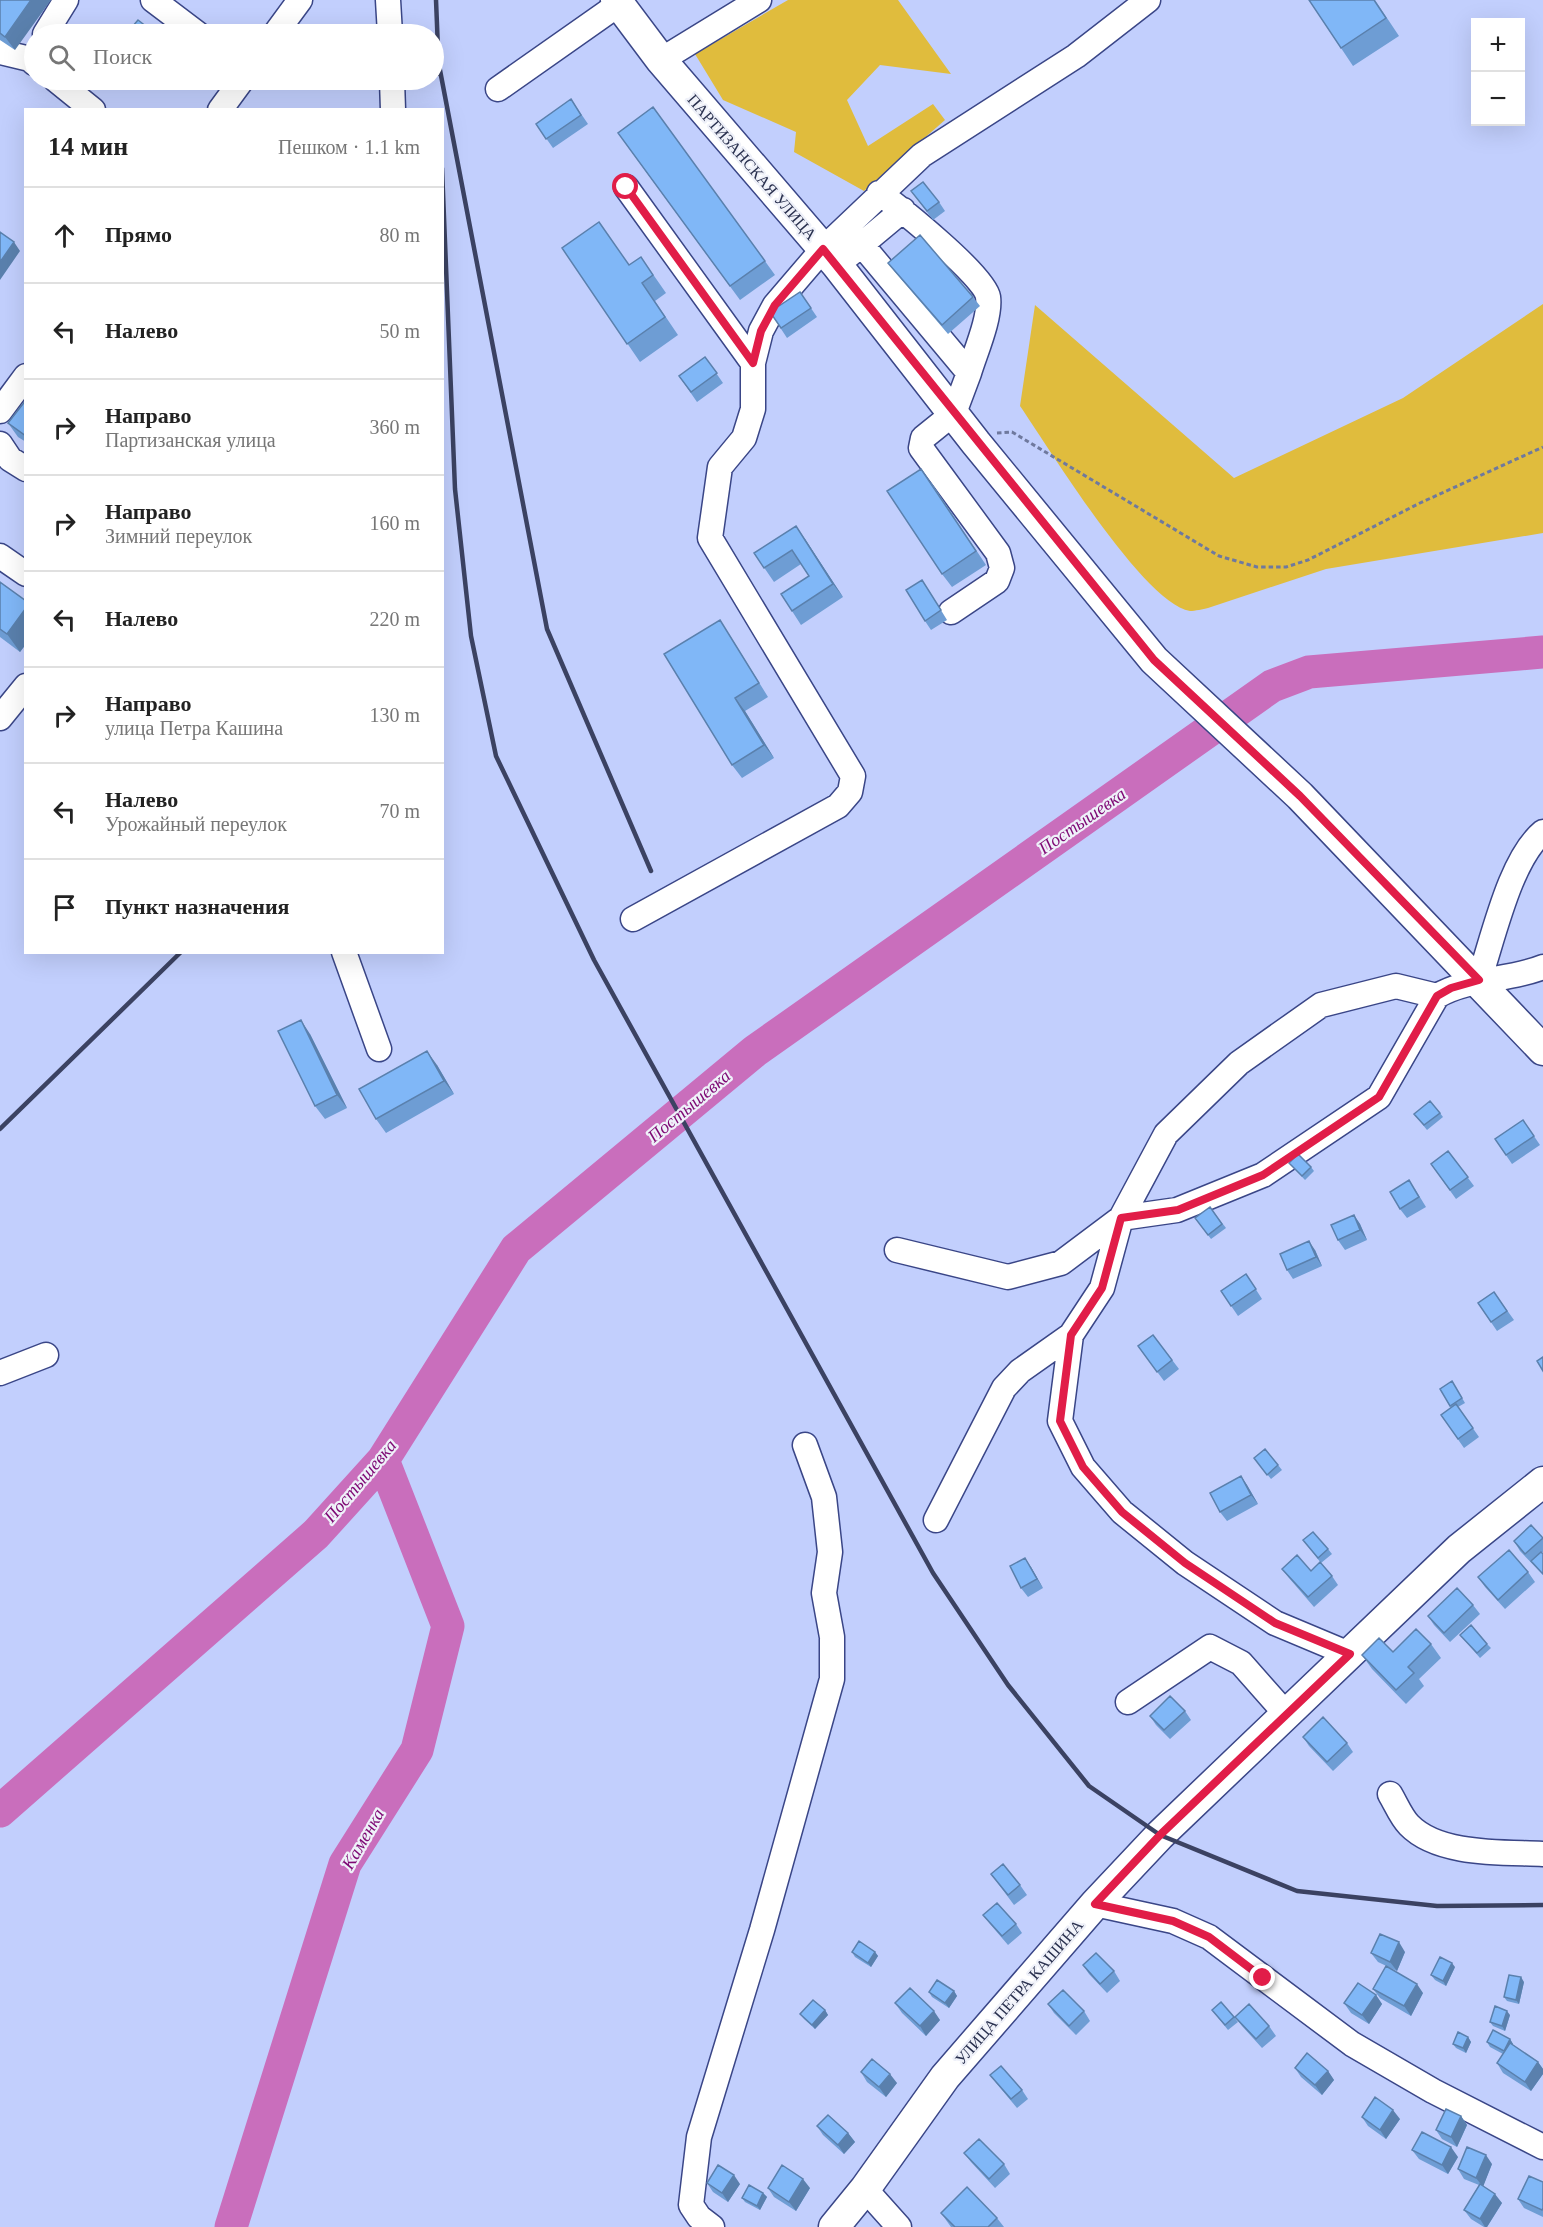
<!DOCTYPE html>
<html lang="ru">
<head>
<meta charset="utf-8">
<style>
  :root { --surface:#fff; --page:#f2f2f2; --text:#222; --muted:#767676; --line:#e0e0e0 }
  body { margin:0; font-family:Georgia,serif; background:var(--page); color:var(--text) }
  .controls { position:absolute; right:18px; top:18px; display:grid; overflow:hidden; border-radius:0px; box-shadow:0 6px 24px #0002 }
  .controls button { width:54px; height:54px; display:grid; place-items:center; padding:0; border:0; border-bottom:2px solid var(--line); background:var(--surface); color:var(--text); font:30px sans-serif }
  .stop { position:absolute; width:18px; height:18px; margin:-14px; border:4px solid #e11d48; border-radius:50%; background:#fff }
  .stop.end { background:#e11d48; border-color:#fff; box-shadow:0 2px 6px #0008 }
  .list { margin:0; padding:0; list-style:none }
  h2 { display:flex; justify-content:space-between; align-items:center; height:78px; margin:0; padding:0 24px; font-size:26px }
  h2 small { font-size:20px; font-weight:400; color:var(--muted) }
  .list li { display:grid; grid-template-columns:39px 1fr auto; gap:18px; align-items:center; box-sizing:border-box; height:96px; padding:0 24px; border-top:2px solid var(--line) }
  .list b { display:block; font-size:22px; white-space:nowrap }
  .list p { margin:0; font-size:20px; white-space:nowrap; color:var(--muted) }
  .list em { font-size:20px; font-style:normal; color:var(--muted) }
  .icon { flex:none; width:33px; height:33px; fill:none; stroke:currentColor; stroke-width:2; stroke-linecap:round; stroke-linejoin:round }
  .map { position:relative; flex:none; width:1543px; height:2227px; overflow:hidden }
  .search { position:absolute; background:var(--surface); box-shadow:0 6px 24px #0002; left:24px; top:24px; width:420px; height:66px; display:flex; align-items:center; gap:15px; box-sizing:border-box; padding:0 21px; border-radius:33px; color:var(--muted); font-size:22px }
  .panel { position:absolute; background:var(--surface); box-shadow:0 6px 24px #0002; left:24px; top:108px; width:420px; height:846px; border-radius:0px }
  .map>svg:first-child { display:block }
  .green { fill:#e0bc3d }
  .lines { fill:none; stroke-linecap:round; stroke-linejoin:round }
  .river { stroke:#c96ebc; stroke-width:33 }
  .minor-casing { stroke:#3a4687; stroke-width:27 }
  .major-casing { stroke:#3a4687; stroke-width:33 }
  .path { stroke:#6f799e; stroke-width:3; stroke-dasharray:4.5 3; stroke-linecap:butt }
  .minor { stroke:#fff; stroke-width:24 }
  .major { stroke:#fff; stroke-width:30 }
  .rail { stroke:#3b4262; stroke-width:4.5 }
  .wall { fill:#6e9dd4 }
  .shaded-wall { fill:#5a80ad }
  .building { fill:#80b7f7; stroke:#5a80ad; stroke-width:1.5 }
  .route { stroke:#e11d48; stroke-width:8 }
  .labels { text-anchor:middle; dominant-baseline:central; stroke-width:4.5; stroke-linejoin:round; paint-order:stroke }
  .street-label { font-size:16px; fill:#29304e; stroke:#eff1f9 }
  .water-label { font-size:18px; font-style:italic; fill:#7e0974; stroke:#eff1f9 }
</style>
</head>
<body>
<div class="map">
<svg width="1543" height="2227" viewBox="0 0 1543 2227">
  <rect width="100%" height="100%" fill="#c2cffd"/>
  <path class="green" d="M788,0H898L951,74L880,65L847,100L868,146L933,104L945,120L864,191L794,152L796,132L723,100L695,54Z
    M1543,304V533L1326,569L1208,608C1203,609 1195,611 1190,611C1144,604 1049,448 1020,406L1035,305L1234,478L1403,398Z"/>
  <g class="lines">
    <path class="river" d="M0,1811L316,1534L383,1460L516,1249L755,1051L1272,686L1309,672L1543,652
      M231,2227L345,1864L417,1750L448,1626L383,1460"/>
    <g class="minor-casing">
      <path id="minor" d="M153,0L198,34
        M388,0L390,34
        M45,34L66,0
        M275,34L300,0
        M0,52L30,59L34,63
        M661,60L759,0
        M56,80L93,110
        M392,80L393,110
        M498,89L619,4
        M220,110L242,80
        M626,187L753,363
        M879,193C900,208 985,276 988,297C991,317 975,353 969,373
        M862,245L969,373L954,413L923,438L921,448L998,553L1002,568L997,581L951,612
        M849,255L903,210
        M0,411L26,376
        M0,444L10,459L26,469
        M0,556L26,574
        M0,718L26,686
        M633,919L838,806L850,792L853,776L710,538L720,467L744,438L753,409V363L761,331L775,305L823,249L922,155L1076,56L1148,0
        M344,952L379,1049
        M1479,980C1493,939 1510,859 1543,832
        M897,1250L1008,1277L1061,1263L1121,1218L1177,1210L1263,1175L1379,1097L1437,996C1470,977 1509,981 1543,967
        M0,1373L46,1355
        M936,1520L1004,1388L1020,1371L1071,1335
        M1349,1654L1275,1623L1185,1563L1122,1512L1083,1467L1060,1421L1071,1335L1102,1288L1121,1218L1166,1134L1239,1063L1321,1005L1396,986L1437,996
        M1128,1702L1210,1647L1241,1663L1287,1715
        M1390,1794C1396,1804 1401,1817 1409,1825C1439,1856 1504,1852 1543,1854
        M1095,1904L1173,1921L1209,1937L1352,2044L1433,2091L1543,2147
        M865,2189L899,2227
        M712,2227L699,2217L691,2205L699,2137L762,1930L832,1679V1637L824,1593L830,1552L824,1497L805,1445"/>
    </g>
    <g class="major-casing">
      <path id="major" d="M616,0L661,60L837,265L976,443L1154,660L1300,796L1543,1050
        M834,2227L865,2189L945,2077L1095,1904L1160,1835L1459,1549L1543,1482"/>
    </g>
    <path class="path" d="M997,433L1012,432L1219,556L1257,567H1286L1308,560L1420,503L1543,447"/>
    <use href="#minor" class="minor"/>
    <use href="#major" class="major"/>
    <path class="rail" d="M436,0L439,74
      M439,65L547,629L651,871
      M442,168L455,489L471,636L496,756L594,960L933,1573L1008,1685L1089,1786L1160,1835L1297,1891L1437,1906L1543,1905
      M0,1129L181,952"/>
  </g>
  <path class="wall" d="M0,0L15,50L0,40Z
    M1309,0H1375L1399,36L1353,66Z
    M117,80H135L129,89Z
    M571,99L588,124L553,148L536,124Z
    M653,107L775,275L740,300L628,147Z
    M911,191L939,202L945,211L933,220Z
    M562,248L629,265L641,257L666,293L655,301L678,335L640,362Z
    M888,263L973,297L980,306L948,334L895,272Z
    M800,292L817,317L787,338L770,312Z
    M705,357L723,383L697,402L679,376Z
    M26,400V442L18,437L8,423Z
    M931,482L986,565L952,587L942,574Z
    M805,539L843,597L801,625L792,611L809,576L801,564L774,582L754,553Z
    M0,582L26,601V644L20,652L0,637Z
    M928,589L947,620L931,630L925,621Z
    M729,634L768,697L745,711L774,758L742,778L732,765Z
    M310,1034L347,1108L325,1119L315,1106Z
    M437,1065L454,1094L386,1133L376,1119Z
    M1440,1113L1443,1117L1427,1130L1414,1114Z
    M1523,1120L1540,1145L1512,1164L1495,1139Z
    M1448,1151L1474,1186L1456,1199L1431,1164Z
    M1289,1163L1311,1167L1314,1171L1305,1180Z
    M1415,1189L1426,1207L1407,1218L1400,1209Z
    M1210,1207L1226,1228L1211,1239L1195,1218Z
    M1354,1215L1360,1224L1367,1240L1345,1250L1338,1240Z
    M1315,1250L1322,1266L1293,1279L1287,1270Z
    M1246,1274L1262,1299L1238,1316L1221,1291Z
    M1494,1292L1514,1320L1497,1331L1478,1303Z
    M1153,1335L1179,1369L1164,1381L1138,1346Z
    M1452,1381L1465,1403L1458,1407L1479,1437L1464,1448L1441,1415L1451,1408L1440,1389Z
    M1254,1458L1278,1465L1282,1470L1271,1479Z
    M1241,1476L1247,1485L1258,1504L1227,1521L1220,1512Z
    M1531,1525L1543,1538V1552L1542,1553L1543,1554V1575L1520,1551L1514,1541Z
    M1303,1540L1328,1549L1332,1554L1321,1563Z
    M1031,1567L1043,1588L1028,1597L1021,1588Z
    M1282,1569L1311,1571L1332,1576L1338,1585L1314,1607L1289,1578Z
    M1528,1572L1535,1582L1505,1609L1485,1587L1478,1577Z
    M1473,1605L1480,1614L1450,1642L1434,1625L1428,1616Z
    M1460,1635L1487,1644L1491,1648L1480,1658Z
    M1431,1644L1441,1658L1419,1679L1424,1686L1406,1704L1372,1669L1362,1655L1393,1652Z
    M1185,1711L1191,1720L1170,1739L1156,1725L1150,1716Z
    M1303,1737L1347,1743L1353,1752L1333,1771L1309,1746Z
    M991,1874L1020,1885L1027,1895L1014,1905Z
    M983,1915L1016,1924L1022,1933L1008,1945L990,1924Z
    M852,1952H875L878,1956L871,1967L855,1957Z
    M1405,1952L1397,1971L1378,1962L1371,1953Z
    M1083,1965L1114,1971L1120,1981L1107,1993L1089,1974Z
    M1455,1967L1446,1986L1435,1980L1431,1975Z
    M1524,1982L1519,2004L1507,2001L1504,1997Z
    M1373,1989L1423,1993L1411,2016L1380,1998Z
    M954,1991L957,1996L949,2008L932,1997L929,1992Z
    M1376,1995L1382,2004L1369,2024L1351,2013L1344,2003Z
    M895,2003L940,2020L926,2036L902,2013Z
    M1048,2004L1084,2011L1090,2021L1076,2035L1054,2013Z
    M825,2010L828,2015L815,2029L804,2019L800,2014Z
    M1212,2010L1234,2017L1238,2022L1228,2030Z
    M1510,2015L1505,2031L1493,2026L1490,2022Z
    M1235,2017L1269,2026L1276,2036L1262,2048L1242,2026Z
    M1468,2037L1471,2042L1466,2053L1456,2048L1453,2044Z
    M1510,2039L1513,2044V2045L1538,2062L1543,2069V2074L1531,2091L1503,2073L1497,2063L1503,2054L1490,2047L1487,2042Z
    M1295,2068L1328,2071L1334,2080L1322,2095L1301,2077Z
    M861,2072L897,2083L886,2097L867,2082Z
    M990,2075L1022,2090L1028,2099L1017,2108L997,2084Z
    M1461,2116L1467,2125L1457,2147L1442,2139L1436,2130Z
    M1362,2117L1400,2119L1386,2139L1368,2126Z
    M817,2126L848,2133L855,2142L844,2154L823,2135Z
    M1412,2150L1458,2157L1448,2174L1419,2159Z
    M964,2153L1004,2164L1010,2174L995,2188L971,2162Z
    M1492,2164L1483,2186L1502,2203L1487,2227H1484L1471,2219L1464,2210L1479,2185L1464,2179L1458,2169Z
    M1543,2182V2217L1524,2208L1518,2199Z
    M707,2183L740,2184L728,2202L713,2192Z
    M768,2188H810L796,2211L774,2197Z
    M763,2193L767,2197L760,2210L745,2202L742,2198Z
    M941,2213L997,2218L1004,2227H951Z"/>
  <path class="shaded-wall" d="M31,0H51L15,50L5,37Z
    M122,80H135L129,89Z
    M14,242L20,251L0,280V262Z
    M796,526L805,539L843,597L833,584Z
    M26,608V644L20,652L7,634Z
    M735,698L745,711L774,758L764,745Z
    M301,1020L310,1034L347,1108L337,1095Z
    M427,1051L437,1065L454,1094L444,1081Z
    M1354,1215L1360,1224L1367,1240L1360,1230Z
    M1309,1241L1315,1250L1322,1266L1316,1257Z
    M1241,1476L1247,1485L1258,1504L1251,1495Z
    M1025,1558L1031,1567L1043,1588L1037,1579Z
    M1399,1942L1405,1952L1397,1971L1390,1962Z
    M875,1952L878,1956L871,1967L868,1963Z
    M1452,1963L1455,1967L1446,1986L1443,1981Z
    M1521,1977L1524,1982L1519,2004L1516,2000Z
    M1417,1984L1423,1993L1411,2016L1404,2006Z
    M954,1991L957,1996L949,2008L945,2003Z
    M1376,1995L1382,2004L1369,2024L1362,2015Z
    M825,2010L828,2015L815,2029L812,2025Z
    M934,2011L940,2020L926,2036L920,2026Z
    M1507,2011L1510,2015L1505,2031L1502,2026Z
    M1468,2037L1471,2042L1466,2053L1463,2048Z
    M1510,2039L1513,2044L1507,2056L1504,2051Z
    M1538,2062L1543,2069V2074L1531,2091L1525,2082Z
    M1328,2071L1334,2080L1322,2095L1315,2085Z
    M890,2074L897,2083L886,2097L879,2087Z
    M1393,2110L1400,2119L1386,2139L1380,2130Z
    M1461,2116L1467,2125L1457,2147L1451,2137Z
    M848,2133L855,2142L844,2154L838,2145Z
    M1451,2147L1458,2157L1448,2174L1442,2165Z
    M1486,2155L1492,2164L1483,2187L1476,2178Z
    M734,2175L740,2184L728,2202L722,2193Z
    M803,2179L810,2188L796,2211L789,2202Z
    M763,2193L767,2197L760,2210L757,2206Z
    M1495,2194L1502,2203L1487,2227H1485L1480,2219Z"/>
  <path class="building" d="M0,0H31L5,37L0,33Z
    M1309,0H1374L1386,18L1341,48Z
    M138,20L156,34H126Z
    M571,99L581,115L546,139L536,124Z
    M653,107L765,261L730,286L618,133Z
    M923,182L939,202L927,211L911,191Z
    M599,222L629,265L641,257L653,275L642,283L665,317L627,344L562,248Z
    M0,232L14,242L0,262Z
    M920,235L973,297L942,325L888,263Z
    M800,292L811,308L781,328L770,312Z
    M705,357L717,373L691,392L679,376Z
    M26,400V436L8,423Z
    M921,469L976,551L942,574L887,491Z
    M796,526L833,584L792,611L781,594L809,576L792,550L764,568L754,553Z
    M922,580L941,610L925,621L906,590Z
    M0,582L26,601V608L7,634L0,629Z
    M720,620L759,683L735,698L764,745L732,765L664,654Z
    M301,1020L337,1095L315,1106L278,1031Z
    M427,1051L444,1081L376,1119L359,1089Z
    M1430,1101L1440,1113L1424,1125L1414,1114Z
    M1523,1120L1534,1136L1506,1155L1495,1139Z
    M1448,1151L1468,1177L1450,1190L1431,1164Z
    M1298,1154L1311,1167L1302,1176L1289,1163Z
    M1409,1180L1419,1197L1400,1209L1390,1192Z
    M1210,1207L1222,1224L1208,1235L1195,1218Z
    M1354,1215L1360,1230L1338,1240L1331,1225Z
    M1309,1241L1316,1257L1287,1270L1280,1254Z
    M1246,1274L1256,1289L1231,1306L1221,1291Z
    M1494,1292L1507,1311L1491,1322L1478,1303Z
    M1153,1335L1172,1360L1157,1372L1138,1346Z
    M1543,1357V1371L1537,1361Z
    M1452,1381L1462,1398L1450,1406L1440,1389Z
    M1456,1404L1473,1428L1458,1439L1441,1415Z
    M1265,1449L1278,1465L1267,1475L1254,1458Z
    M1241,1476L1251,1495L1220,1512L1210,1493Z
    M1531,1525L1543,1538L1525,1554L1514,1541Z
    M1313,1532L1328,1549L1318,1558L1303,1540Z
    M1509,1550L1528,1572L1498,1600L1478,1577Z
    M1541,1552L1543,1554V1574L1531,1561Z
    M1297,1555L1311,1571L1320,1562L1332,1576L1308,1597L1282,1569Z
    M1025,1558L1037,1579L1021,1588L1010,1566Z
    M1457,1588L1473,1605L1444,1633L1428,1616Z
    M1471,1625L1487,1644L1477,1653L1460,1635Z
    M1416,1629L1431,1644L1408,1667L1414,1673L1396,1690L1362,1655L1379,1638L1393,1652Z
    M1170,1696L1185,1711L1164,1730L1150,1716Z
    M1323,1717L1347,1743L1327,1762L1303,1737Z
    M1003,1864L1020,1885L1008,1895L991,1874Z
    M997,1903L1016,1924L1002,1936L983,1915Z
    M1380,1934L1399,1942L1390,1962L1371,1953Z
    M859,1941L875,1952L868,1963L852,1952Z
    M1096,1953L1114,1971L1100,1984L1083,1965Z
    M1440,1957L1452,1963L1443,1981L1431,1975Z
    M1386,1966L1417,1984L1404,2006L1373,1989Z
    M1509,1975L1521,1977L1516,2000L1504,1997Z
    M937,1980L954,1991L945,2003L929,1992Z
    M1358,1983L1376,1995L1362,2015L1344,2003Z
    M910,1988L934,2011L920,2026L895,2003Z
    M1063,1990L1084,2011L1069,2026L1048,2004Z
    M813,2000L825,2010L812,2025L800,2014Z
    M1221,2002L1234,2017L1225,2025L1212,2010Z
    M1249,2004L1269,2026L1256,2039L1235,2017Z
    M1495,2006L1507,2011L1502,2026L1490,2022Z
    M1493,2030L1510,2039L1504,2051L1487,2042Z
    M1458,2032L1468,2037L1463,2048L1453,2044Z
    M1510,2043L1538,2062L1525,2082L1497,2063Z
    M1307,2053L1328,2071L1315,2085L1295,2068Z
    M872,2059L890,2074L879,2087L861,2072Z
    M1001,2066L1022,2090L1011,2099L990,2075Z
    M1375,2097L1393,2110L1380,2130L1362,2117Z
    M1446,2109L1461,2116L1451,2137L1436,2130Z
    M828,2115L848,2133L838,2145L817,2126Z
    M1422,2132L1451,2147L1442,2165L1412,2150Z
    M979,2139L1004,2164L989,2179L964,2153Z
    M1467,2147L1486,2155L1476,2178L1458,2169Z
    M718,2165L734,2175L722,2193L707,2183Z
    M782,2165L803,2179L789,2202L768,2188Z
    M1529,2176L1543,2182V2208L1542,2210L1518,2199Z
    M1480,2184L1495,2194L1480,2219L1464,2210Z
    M749,2185L763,2193L757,2206L742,2198Z
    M967,2187L997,2218L988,2227H955L941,2213Z"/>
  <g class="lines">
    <path class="route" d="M626,187L753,363L761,331L775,305L823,249L1154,660L1300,796L1479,980L1451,988L1437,996L1379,1097L1263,1175L1178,1210L1121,1218L1102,1288L1071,1335L1060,1421L1083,1467L1122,1512L1185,1563L1275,1623L1350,1654L1160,1835L1095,1904L1173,1921L1209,1937L1263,1978"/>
  </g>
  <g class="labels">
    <g class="street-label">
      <text transform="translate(752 167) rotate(49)">ПАРТИЗАНСКАЯ УЛИЦА</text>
      <text transform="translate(1019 1992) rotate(-49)">УЛИЦА ПЕТРА КАШИНА</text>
    </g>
    <g class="water-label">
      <text transform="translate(1082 821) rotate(-35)">Постышевка</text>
      <text transform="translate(689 1106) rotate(-40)">Постышевка</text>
      <text transform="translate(360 1481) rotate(-50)">Постышевка</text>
      <text transform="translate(363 1839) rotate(-60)">Каменка</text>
    </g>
  </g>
</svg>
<div class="controls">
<button>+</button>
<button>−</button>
</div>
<div class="stop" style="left:626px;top:187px"></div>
<div class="stop end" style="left:1263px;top:1978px"></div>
<div class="search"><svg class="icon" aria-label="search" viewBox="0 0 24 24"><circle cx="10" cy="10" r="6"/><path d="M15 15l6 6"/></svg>Поиск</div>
<section class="panel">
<h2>14 мин<small>Пешком · 1.1 km</small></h2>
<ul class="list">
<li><svg class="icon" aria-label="ahead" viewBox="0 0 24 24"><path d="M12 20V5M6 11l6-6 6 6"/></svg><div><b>Прямо</b></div><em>80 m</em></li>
<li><svg class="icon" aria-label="left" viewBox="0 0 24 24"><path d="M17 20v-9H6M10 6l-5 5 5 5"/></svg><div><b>Налево</b></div><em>50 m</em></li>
<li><svg class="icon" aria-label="right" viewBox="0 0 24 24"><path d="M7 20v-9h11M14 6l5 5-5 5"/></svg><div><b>Направо</b><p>Партизанская улица</p></div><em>360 m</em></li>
<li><svg class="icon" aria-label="right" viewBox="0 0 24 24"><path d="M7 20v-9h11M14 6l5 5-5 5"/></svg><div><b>Направо</b><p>Зимний переулок</p></div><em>160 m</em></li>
<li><svg class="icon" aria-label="left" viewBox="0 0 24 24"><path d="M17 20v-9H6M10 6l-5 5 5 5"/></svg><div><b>Налево</b></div><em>220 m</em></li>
<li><svg class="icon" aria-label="right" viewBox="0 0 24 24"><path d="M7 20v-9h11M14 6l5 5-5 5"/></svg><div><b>Направо</b><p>улица Петра Кашина</p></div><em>130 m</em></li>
<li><svg class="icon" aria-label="left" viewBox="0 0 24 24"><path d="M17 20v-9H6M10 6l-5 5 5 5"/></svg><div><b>Налево</b><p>Урожайный переулок</p></div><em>70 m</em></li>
<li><svg class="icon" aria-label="arrive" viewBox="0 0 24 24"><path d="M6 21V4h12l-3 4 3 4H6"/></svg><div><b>Пункт назначения</b></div></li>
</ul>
</section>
</div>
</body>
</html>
